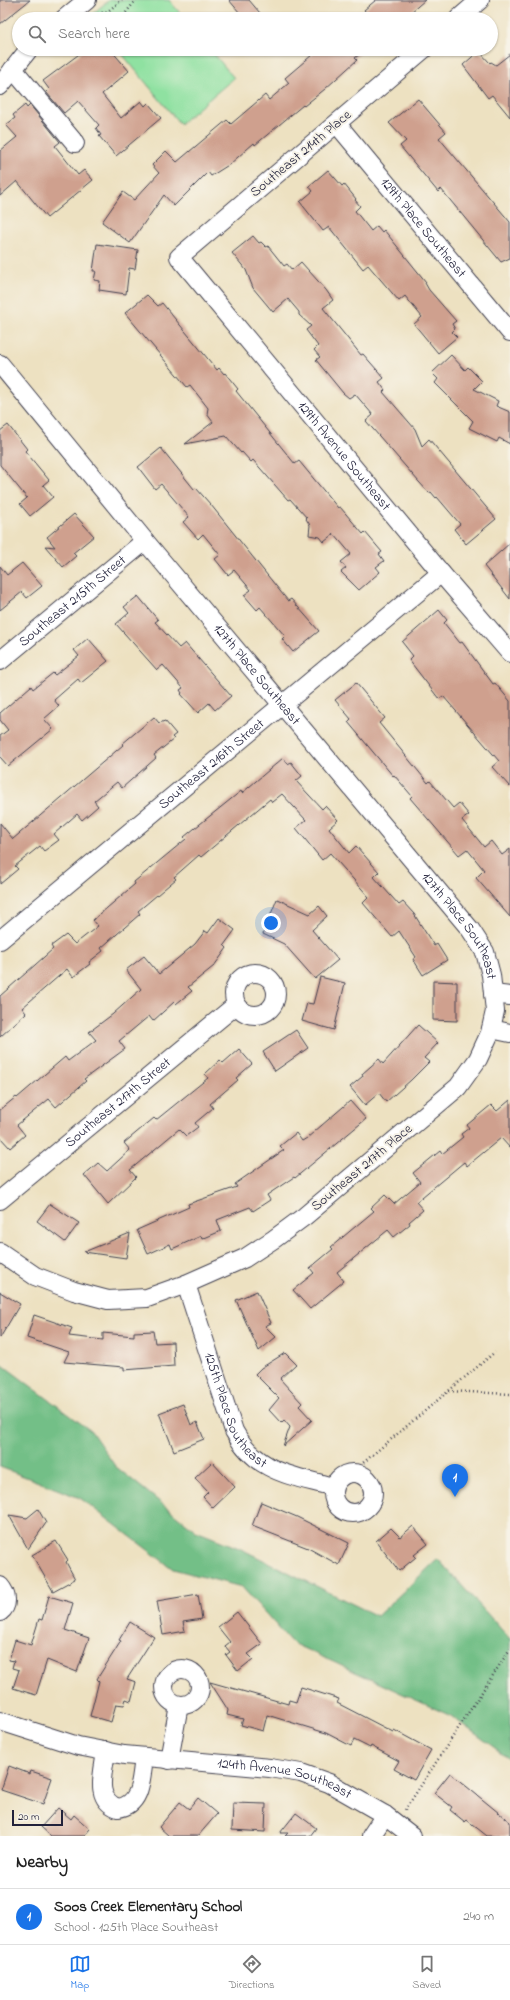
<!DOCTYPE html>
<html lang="en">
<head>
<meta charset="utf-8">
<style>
  :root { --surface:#fff; --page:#f2f2f2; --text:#222; --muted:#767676; --line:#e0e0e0; --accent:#1a73e8 }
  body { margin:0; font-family:"Indie Flower",sans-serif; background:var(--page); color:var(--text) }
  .scale { position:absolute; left:12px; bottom:10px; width:51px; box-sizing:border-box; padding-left:4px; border:2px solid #22223b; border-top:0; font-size:11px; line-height:14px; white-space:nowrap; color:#22223b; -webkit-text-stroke:3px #f7f3e8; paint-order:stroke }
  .you { position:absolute; left:271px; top:923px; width:14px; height:14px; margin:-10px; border:3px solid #fff; border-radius:50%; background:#1a73e8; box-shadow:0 0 0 6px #1a73e833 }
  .badge { display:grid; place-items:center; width:26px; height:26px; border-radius:50%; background:var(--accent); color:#fff; font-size:13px; font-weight:700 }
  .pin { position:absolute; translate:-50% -33px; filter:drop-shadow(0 1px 2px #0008) }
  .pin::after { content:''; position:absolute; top:21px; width:14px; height:12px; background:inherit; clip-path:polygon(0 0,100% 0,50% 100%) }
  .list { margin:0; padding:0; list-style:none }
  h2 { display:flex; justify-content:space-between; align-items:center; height:52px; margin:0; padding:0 16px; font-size:17px }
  h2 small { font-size:13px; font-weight:400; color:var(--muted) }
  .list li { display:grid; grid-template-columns:26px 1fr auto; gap:12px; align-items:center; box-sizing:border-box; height:56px; padding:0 16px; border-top:1px solid var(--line) }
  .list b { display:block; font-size:15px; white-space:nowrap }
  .list p { margin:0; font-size:13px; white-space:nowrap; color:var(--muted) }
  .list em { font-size:13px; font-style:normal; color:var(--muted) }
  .icon { flex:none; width:22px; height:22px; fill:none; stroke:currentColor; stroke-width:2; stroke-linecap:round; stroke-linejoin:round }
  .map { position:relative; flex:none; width:510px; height:1836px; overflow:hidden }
  .search { position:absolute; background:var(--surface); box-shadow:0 1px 3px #0004; left:12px; right:12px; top:12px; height:44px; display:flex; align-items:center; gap:10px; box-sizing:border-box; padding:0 14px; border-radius:22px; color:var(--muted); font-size:15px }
  .sheet { height:108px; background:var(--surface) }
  nav { display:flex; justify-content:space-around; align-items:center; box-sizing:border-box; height:56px; border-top:1px solid var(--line); background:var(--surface); font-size:11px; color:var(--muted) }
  nav a { display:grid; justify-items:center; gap:2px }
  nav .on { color:var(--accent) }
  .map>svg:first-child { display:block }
  .green { fill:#8fe1a1; stroke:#58826e }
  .forest { fill:#73bf87; stroke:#4a7061 }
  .building { fill:#cfa08e }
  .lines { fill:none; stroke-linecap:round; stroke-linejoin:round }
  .minor-casing { stroke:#403f4f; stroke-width:20 }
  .path { stroke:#403f4f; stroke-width:2.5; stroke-dasharray:1 3; stroke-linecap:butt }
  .minor { stroke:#fff; stroke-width:18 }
  .labels { text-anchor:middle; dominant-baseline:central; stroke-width:4; stroke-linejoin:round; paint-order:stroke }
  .street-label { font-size:14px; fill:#22223b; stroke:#f7f3e8 }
</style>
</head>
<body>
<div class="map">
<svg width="510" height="1836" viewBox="0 0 510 1836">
  <rect width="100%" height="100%" fill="#f7f3e8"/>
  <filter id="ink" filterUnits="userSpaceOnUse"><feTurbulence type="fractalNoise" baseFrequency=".025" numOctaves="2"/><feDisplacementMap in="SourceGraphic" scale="8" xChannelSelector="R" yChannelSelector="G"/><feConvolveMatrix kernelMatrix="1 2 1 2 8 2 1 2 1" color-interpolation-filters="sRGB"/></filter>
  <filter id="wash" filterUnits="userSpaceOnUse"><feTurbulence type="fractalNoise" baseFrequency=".012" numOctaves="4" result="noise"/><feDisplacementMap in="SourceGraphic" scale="16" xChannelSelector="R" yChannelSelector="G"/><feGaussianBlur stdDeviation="0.9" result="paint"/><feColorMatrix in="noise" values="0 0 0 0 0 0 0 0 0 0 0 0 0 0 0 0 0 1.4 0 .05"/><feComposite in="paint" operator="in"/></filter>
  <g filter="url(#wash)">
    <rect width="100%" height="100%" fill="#ede1c1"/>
    <path class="green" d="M109,0H169L185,19H93L90,16Z
      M118,49H210L234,78L180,124Z"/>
    <path class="forest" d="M0,1363L91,1431L115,1466L196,1531L239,1548L377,1616L438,1559L510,1639V1759L451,1716L292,1643L242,1587L173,1569L80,1498L0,1467Z"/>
    <g id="blocks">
      <path class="building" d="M0,0H30L0,24Z
        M229,0H249L265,19H245Z
        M376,0H425L403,19H372L364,10Z
        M86,49H110L129,71L102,94L121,118L141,101L145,106L148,103L161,118L116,156L99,136L101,135L96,128L99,125L78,101L64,113L46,92L49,89L43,81Z
        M319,49H366L355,58L357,60L325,89L304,106L303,105L255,145L254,143L230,164L211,176L208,172L174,206L164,195L130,243L102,222L123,192L134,200L159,173L152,165L166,151L177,162L227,120L231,124L265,95L269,100L289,83L285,78Z
        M479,51L490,63L491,62L496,65L510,54V117L492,95L488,98L463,65Z
        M418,99L446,132L439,138L510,222V258L501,262L441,189L438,192L400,146L406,141L389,123Z
        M25,105L27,108L30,105L60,142L55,146L78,175L84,170L93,180L47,218L17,181L0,196V151L17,137L6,125L15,118L13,115Z
        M328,170L342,186L344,184L356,199L355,200L360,206L355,211L371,231L377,226L382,232L384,230L426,282L425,283L429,290L456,321L452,324L455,329L452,332L457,337L438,353L414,324L422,317L405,296L399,301L368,265L363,269L329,227L323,231L300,202L313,191L309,186Z
        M253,236L259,243L261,242L266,247L268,246L284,266L287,264L292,270L301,262L326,290L333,300L323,308L361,355L363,354L384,378L379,382L385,390L383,392L415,429L422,446L429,439L496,519L466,544L454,529L460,524L437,497L436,498L431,492L429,493L419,482L366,421L373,415L355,394L349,398L343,393L316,360L320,357L314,350L318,346L306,330L311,326L299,315V312L288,299L273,312L253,288L246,270L232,253Z
        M97,244L138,250L135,269L129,268L126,294L99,290L100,281L94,280L96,271H93Z
        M147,295L158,306L162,303L217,370L219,368L224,374L225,373L238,389L236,391L295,464L299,461L338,508L340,507L363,534L365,532L382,552L379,554L384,561L376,567L380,572L359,590L341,572L346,568L341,562L351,554L334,534L324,542L320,537L309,535L310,525L306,519L307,518L290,499L288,500L253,460L251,462L242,452L241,453L226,436L185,444L213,422L207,414L208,408L190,385L187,387L125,313Z
        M451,355L465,370L468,367L482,381L474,389L498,401L496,406L510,412V444L499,438L497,442L469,428L473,421L435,383L438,379L432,373Z
        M8,425L27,449L25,451L49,480L43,485L53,497L30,516L20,504L27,498L0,465V431Z
        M161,448L194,489L196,488L211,505L288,601L291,599L319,631L293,652L282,639L285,636L260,607L257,610L244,595L251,590L234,570L228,575L215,559L220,555L203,534L198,539L183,522L189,517L161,484L155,489L138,467Z
        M74,514L94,536L73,553L76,556L63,567L45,546L55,547L47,537Z
        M510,543V599L484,566Z
        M22,563L42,586L27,598L22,592L0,610V566L7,575Z
        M138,596L158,620L155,622L179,648L185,643L231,696L215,710L209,703L198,713L181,694L182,693L180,690L183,688L163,665L157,670L116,624L129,613L124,607Z
        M439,610L447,620L444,623L460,643L462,642L493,684L495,683L510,701V787L492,767L499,761L443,696L439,699L409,660L413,656L402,642Z
        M88,638L108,661L81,683L78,679L54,700L59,706L44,719L53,729L8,766L0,757V736L8,730L0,720V713L31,686L33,689L53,673L55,675L79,656L74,650Z
        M356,683L385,718L379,723L428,783L430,781L453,808L459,803L469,815L462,820L484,847L491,841L502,855L510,849V917L476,878L484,870L467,849L459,855L410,798L412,796L394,775L393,776L348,722L351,719L335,700Z
        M154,717L159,723L165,721L176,734L172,737L174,739L154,755L156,758L122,788L117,782L94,801L98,806L82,820L77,814L54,834L59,840L44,851L40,846L15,866L18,869L0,884V823L13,839L123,745L122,744Z
        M283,758L288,764L291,762L302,776L296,781L322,809L325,806L338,820L329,828L349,853L356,846L379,872L374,877L399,905L403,902L414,914L434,946L437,944L447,960L423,975L413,959L416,957L399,931L392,937L363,903L369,897L330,853L322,860L296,828L306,820L282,794L272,802L270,799L201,857L199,855L174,877L176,879L138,911L140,914L101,948L103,951L89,962L90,964L73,977L67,969L22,1008L26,1013L0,1037V996L53,949L51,946L66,935L75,944L98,926L93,920L135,884L134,882L186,839L184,837L200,824L241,791L242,793Z
        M277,899L310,914L319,906L327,916L312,930L338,960L315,979L284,944L263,934Z
        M219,918L235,930L224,945L227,948L214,966L188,987L192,991L176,1004L174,1002L153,1021L149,1016L119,1041L125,1049L84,1079L86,1081L56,1107L49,1099L17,1125L25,1135L10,1148L0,1137V1110L16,1097L17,1098L65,1057L68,1061L96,1040L89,1032L113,1014L141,989L126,970L144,956L159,974L195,944L205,931L208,933Z
        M320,977L345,983L334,1030L302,1021L307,1003L313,1004Z
        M433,981L457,982V1021L433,1020Z
        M418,1025L438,1043L424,1058L429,1062L411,1080L386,1102L379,1093L365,1105L350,1087L363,1076L362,1074L379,1059L383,1064Z
        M296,1030L308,1048L275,1071L263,1052Z
        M239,1049L252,1064L236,1078L238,1080L210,1104L213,1108L195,1123L198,1127L186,1136L179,1129L130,1170L136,1177L108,1204L84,1175L98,1163L107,1171L130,1150L124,1143L154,1118L156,1120L208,1078L205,1074L220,1060L223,1063Z
        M510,1100V1148L501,1138L467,1166L464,1162L416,1202L423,1210L409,1222L410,1224L394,1237L388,1230L337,1272L344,1281L310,1309L293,1290L314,1273L310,1268L333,1249L331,1247L374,1211L371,1208L385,1195L394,1204L420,1182L413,1173L440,1151L442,1154L463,1137L461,1134L469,1128L467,1125L491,1105L497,1111Z
        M350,1101L366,1119L295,1178L294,1177L267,1195L270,1200L253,1211L250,1207L217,1220L221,1231L202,1239L201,1236L172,1249L170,1244L148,1254L137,1230L189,1207L188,1204L237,1187L235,1184L284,1150L280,1146L296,1133L302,1141L307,1138Z
        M50,1204L79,1223L65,1242L37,1221Z
        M130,1233L126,1258L84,1252Z
        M257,1291L271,1323L265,1326L276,1337L259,1351L236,1300Z
        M0,1292L20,1304L0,1338Z
        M34,1315L72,1328L69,1336L103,1340V1333L134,1336V1332L153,1331L155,1343L173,1342L174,1366L124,1370V1367L64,1362L69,1352L27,1338Z
        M285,1353L296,1364L280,1379L302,1403L299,1406L312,1420L283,1446L290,1427L284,1420L281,1423L269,1410L279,1398L255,1374L261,1368Z
        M183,1404L191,1425L197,1422L204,1439L174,1451L159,1413Z
        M212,1462L235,1487L213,1508L203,1497L208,1492L195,1478Z
        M261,1502L297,1517L349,1543L339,1565L308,1548L252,1526Z
        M38,1509L46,1523L28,1549L9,1515L27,1518Z
        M413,1526L428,1544L414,1555L416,1557L399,1571L376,1541L391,1528L400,1537Z
        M56,1541L68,1560L66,1562L75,1579L53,1591L32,1555Z
        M198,1594L202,1619L183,1622L185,1631L163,1635L157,1601Z
        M49,1596L73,1603L65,1630L89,1638L77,1672L47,1660L36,1695L13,1688L19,1670L12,1668L14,1661L9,1660L15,1640L31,1645L39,1619L42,1620Z
        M237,1612L262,1644L248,1654L253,1659L238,1671L226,1655L230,1652L225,1646L230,1642L218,1627Z
        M130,1622L154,1637L127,1679L136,1682L131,1701L126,1699L124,1705L116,1704L111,1722L90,1716L99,1681L97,1679L121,1641L119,1640Z
        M210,1682L288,1704L289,1700L296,1702L301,1687L339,1699L337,1703L393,1732L394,1730L431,1750L414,1780L394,1769L399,1761L371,1746L370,1748L354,1740L351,1746L326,1733L267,1715L263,1731L241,1725L243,1719L227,1715L228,1710Z
        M9,1766L30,1774L31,1771L52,1778L43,1804L1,1790Z
        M450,1773L510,1822V1836H487L467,1820L465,1822L450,1810L452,1807L434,1793Z
        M198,1798L217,1814L198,1836H169L159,1827L180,1802L189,1809Z
        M233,1803L266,1804L265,1832L232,1830Z
        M58,1808L71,1819L74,1815L90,1829L84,1836H51L41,1827Z
        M296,1813L316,1828L310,1836H285L288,1833H280Z"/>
    </g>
  </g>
  <g filter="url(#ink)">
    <use href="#blocks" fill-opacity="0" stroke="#403f4f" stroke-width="1"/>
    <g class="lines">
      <g class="minor-casing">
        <g id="minor">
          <path d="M64,19L87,0"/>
          <path d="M458,19L480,0"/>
          <path id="s1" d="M424,49L179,257L441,573L510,653"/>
          <path d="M13,69L75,143"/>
          <path d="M0,86L29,49"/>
          <path id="s2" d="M337,124L510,332"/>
          <path id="s3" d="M0,364L145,541L470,929L485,952L491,975L495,1011L490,1033L478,1059L458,1087L305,1216L274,1239L245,1258L186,1284L147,1298L108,1300L74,1291L35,1276L0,1252"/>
          <path id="s4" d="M0,661L145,541"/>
          <path id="s5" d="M0,940L441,573"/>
          <circle cx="255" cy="994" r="21"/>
          <path d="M493,994L510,996"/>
          <path d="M491,1029L510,1033"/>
          <path id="s6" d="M0,1200L236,1005"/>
          <path id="s7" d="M186,1284L234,1431C257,1473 291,1475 333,1487"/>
          <circle cx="353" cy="1493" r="20"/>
          <path d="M0,1586C7,1594 9,1605 0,1612"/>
          <circle cx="182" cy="1687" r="18"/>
          <path id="s8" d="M0,1721L78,1746L124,1755L270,1768L301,1773L329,1783L385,1815L412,1836"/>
          <path d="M106,1751C104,1771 93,1799 118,1808C142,1805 141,1777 144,1757"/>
          <path d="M169,1760L179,1705"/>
          <path d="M371,1836L385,1815"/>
        </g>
      </g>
      <path class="path" d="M98,14L108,11L122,0
        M121,19L136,0
        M449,1391L510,1394
        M351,1473L495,1352
        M405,1810L510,1649"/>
      <use href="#minor" class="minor"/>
    </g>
  </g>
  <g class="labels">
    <g class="street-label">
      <text transform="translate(301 154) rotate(-40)">Southeast 214th Place</text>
      <text stroke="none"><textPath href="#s2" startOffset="135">129th Place Southeast</textPath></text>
      <text stroke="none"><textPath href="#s1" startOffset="580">129th Avenue Southeast</textPath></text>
      <text stroke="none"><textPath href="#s4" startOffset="94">Southeast 215th Street</textPath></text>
      <text stroke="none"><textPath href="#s3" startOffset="403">127th Place Southeast</textPath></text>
      <text stroke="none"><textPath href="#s5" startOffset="275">Southeast 216th Street</textPath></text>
      <text stroke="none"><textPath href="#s3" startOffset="727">127th Place Southeast</textPath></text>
      <text stroke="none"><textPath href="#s6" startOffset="153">Southeast 217th Street</textPath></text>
      <text transform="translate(362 1168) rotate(-40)">Southeast 217th Place</text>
      <text stroke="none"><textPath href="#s7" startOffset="137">125th Place Southeast</textPath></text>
      <text stroke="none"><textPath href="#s8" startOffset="292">124th Avenue Southeast</textPath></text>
    </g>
  </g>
</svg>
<div class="scale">20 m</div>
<div class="you"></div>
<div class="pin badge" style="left:455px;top:1497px">1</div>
<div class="search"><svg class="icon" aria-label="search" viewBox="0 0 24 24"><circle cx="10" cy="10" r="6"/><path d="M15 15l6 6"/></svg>Search here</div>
</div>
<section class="sheet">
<h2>Nearby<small></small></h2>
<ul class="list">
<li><span class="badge">1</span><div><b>Soos Creek Elementary School</b><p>School · 125th Place Southeast</p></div><em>240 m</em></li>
</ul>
</section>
<nav>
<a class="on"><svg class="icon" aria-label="map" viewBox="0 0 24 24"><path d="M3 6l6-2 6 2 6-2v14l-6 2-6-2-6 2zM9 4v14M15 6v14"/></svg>Map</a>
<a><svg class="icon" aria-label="directions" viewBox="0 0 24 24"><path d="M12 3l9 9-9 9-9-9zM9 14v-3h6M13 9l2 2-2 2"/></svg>Directions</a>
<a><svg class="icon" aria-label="saved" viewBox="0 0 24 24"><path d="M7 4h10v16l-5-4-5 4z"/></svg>Saved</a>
</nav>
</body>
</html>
